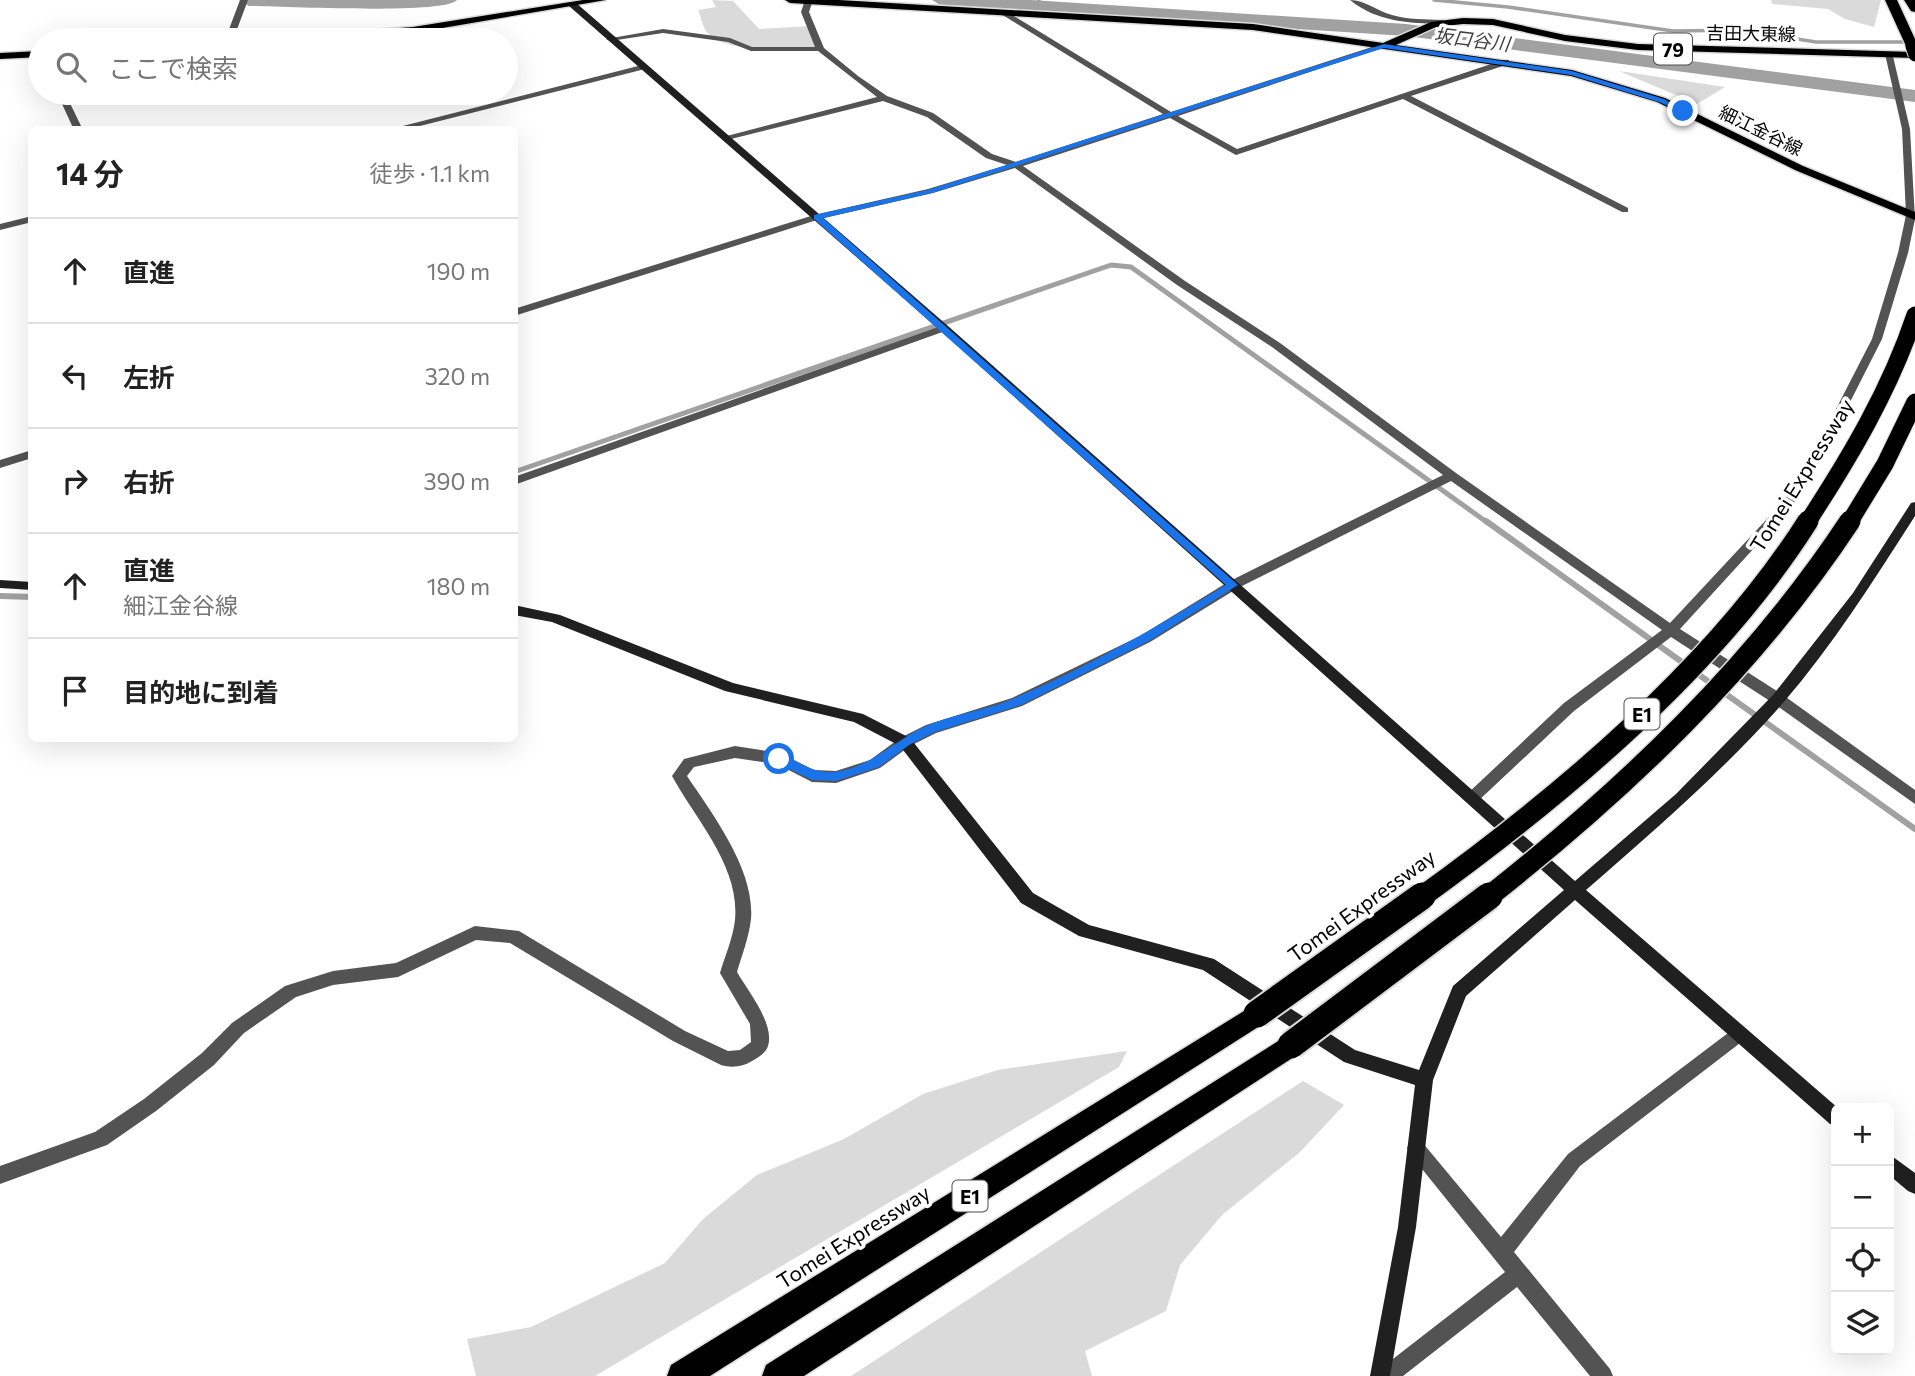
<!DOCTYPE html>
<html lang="ja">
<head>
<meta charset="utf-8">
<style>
  :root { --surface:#fff; --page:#f2f2f2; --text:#222; --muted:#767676; --line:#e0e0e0 }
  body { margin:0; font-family:Commissioner,"Noto Sans JP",sans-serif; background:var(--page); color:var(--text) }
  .controls { position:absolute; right:21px; bottom:21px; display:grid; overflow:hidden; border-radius:10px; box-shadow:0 7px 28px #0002 }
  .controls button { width:63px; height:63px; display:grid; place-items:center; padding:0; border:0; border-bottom:2px solid var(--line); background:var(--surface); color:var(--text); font:35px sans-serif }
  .stop { position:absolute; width:21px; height:21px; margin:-16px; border:5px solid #1a73e8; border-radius:50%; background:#fff }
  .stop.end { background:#1a73e8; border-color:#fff; box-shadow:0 2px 7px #0008 }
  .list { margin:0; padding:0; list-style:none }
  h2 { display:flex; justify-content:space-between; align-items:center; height:91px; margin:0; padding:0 28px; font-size:30px }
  h2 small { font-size:23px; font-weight:400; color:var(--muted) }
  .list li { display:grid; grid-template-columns:46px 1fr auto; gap:21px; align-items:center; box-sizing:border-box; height:105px; padding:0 28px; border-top:2px solid var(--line) }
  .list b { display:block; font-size:26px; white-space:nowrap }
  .list p { margin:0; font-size:23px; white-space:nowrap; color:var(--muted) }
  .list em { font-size:23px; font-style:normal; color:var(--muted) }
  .icon { flex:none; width:38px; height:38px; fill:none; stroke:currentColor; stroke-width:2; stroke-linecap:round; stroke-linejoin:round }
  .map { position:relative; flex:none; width:1915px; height:1376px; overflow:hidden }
  .search { position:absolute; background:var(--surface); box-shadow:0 7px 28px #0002; left:28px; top:28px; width:490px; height:77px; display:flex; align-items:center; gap:18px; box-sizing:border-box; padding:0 24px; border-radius:38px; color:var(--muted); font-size:26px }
  .panel { position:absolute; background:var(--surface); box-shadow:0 7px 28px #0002; left:28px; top:126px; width:490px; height:616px; border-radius:10px }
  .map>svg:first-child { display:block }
  .green { fill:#dadada }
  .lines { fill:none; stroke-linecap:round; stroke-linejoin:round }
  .stream-far2 { stroke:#a1a1a1; stroke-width:3.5 }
  .stream-far1 { stroke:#a1a1a1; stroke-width:5 }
  .stream { stroke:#a1a1a1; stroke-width:6 }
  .river { fill:#a1a1a1; fill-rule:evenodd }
  .primary-casing { stroke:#dbdbdb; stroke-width:3 }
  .highway-casing { stroke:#dbdbdb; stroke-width:3 }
  .street { fill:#535353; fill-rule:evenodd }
  .secondary { fill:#202020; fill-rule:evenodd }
  .primary { fill:#000; fill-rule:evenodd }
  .highway { fill:#000; fill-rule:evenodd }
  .highway-bridge-far3-casing { stroke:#dbdbdb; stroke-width:15; stroke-linecap:butt }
  .highway-bridge-far2-casing { stroke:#dbdbdb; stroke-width:19; stroke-linecap:butt }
  .highway-bridge-far1-casing { stroke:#dbdbdb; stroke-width:24; stroke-linecap:butt }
  .highway-bridge-casing { stroke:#dbdbdb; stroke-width:31; stroke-linecap:butt }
  .highway-bridge-far3 { stroke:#000; stroke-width:13 }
  .highway-bridge-far2 { stroke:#000; stroke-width:17 }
  .highway-bridge-far1 { stroke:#000; stroke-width:21 }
  .highway-bridge { stroke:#000; stroke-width:27 }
  .route { fill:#1a73e8 }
  .labels { text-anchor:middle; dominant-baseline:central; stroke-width:7; stroke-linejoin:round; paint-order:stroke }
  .far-street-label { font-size:18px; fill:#000; stroke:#fff }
  .far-water-label { font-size:19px; font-style:italic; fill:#424242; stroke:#fff }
  .shield { fill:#fff; stroke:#4c4c4c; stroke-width:2 }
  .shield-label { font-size:19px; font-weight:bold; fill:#000 }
  .street-label { font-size:21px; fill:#000; stroke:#fff }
</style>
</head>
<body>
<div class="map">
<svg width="1915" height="1376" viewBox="0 0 1915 1376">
  <rect width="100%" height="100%" fill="#fff"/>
  <path class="green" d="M712,0L733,1L759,29L811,26L817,48C791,48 723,55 706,31C702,25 701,16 698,10L716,7Z
    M1771,0H1881L1874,27L1845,19L1828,9L1772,4Z
    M1619,71L1725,87L1697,104Z
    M1127,1051L1119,1067L595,1376H476L467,1339L531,1327L665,1263L703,1219L757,1175L844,1139L923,1094L998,1070Z
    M1303,1081L1344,1105L1299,1153L1222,1215L1180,1265L1166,1311L1085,1351L1092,1376H851Z"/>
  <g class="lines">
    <path class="stream-far2" d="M1434,0L1508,7L1673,31L1740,30L1816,42H1904
      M1038,6L1039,0"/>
    <path class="stream-far1" d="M514,472L1111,265L1131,267L1488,523"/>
    <path class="stream" d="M1486,521L1686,665
      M0,596L32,597
      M1695,672L1915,829"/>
    <path class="river" d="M239,0H457C445,15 278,6 249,6Z
      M932,0H1031L1406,24L1915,90V102L1406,36L942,6Z"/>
    <g class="primary-casing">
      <path id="primary" d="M583,0H606L413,33L314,40H272L277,37L413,27Z
        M785,0H839L1253,24L1383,43L1431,22L1463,18L1493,19L1565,35L1638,44L1915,52V58L1638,50L1565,41L1493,25L1463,24L1436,27L1396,45L1572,70L1665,98L1803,166L1915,212V220L1795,170L1657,102L1571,76L1253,30L790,3Z
        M40,51V57L0,59V53Z"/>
    </g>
    <g class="highway-casing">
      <path id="highway" d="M1885,0H1897L1915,39V49L1906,46Z
        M1904,0H1915V12L1911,11Z
        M1257,1003L1266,1006L1270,1014L1266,1022L710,1376H667L671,1365Z
        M1291,1033L1300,1037L1304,1045L1300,1053L804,1376H762L766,1365Z"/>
    </g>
    <path class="street" d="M240,0H248L233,40H225Z
      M805,0H813L809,12L824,48L858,76L887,96L933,113L992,154L1016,162L1163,114L1001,14L1000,12L1004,10L1171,112L1381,44L1388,46L1178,116L1237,149L1503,60H1509V64L1411,96L1628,208V212H1622L1403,99L1236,155L1170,118L1023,166L1185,281L1280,343L1456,473L1670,623L1780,505L1800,479L1872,339L1898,253L1906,215L1902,129L1885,54L1892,52L1910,129L1915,219L1908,253L1882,339L1809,483L1788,511L1680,629L1783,695L1915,790V804L1773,703L1671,637L1574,711L1477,802H1467L1464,798L1467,794L1564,703L1662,630L1451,481L1238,588L1150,642L1022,706L936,733L910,746L880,768L836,783L812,782L777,764L735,758L694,767L687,776C713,815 755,870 751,919C749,937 742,955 737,972C748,991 775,1024 768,1046C766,1053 757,1058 752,1061C743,1067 731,1068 721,1065L673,1041L510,943L476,940L398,977L333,985L296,997L244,1033L214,1065L156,1111L107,1145L0,1184V1166L95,1132L144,1099L202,1053L232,1023L285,986L333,971L396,963L475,926L519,931L685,1031L728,1051L740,1050L751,1042L750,1024L720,973C725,956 733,938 735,920C740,866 696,820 672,776L684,759L735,746L780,753L814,770L836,771L870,760L900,738L926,725L1012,698L1140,636L1228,582L1443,475L1272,347L1177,285L1015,168L933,193L820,219L514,316V309L814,215L928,189L1007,165L986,158L927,117L883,101L723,141V137L877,97L818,51H751L728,42L663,33L610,41L606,39L663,29L730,38L752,47H815L801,12Z
      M1350,0C1365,0 1377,11 1392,15C1408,20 1425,19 1442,20L1446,22L1442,24C1409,23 1377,22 1350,0Z
      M642,65L646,67L645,69L404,130H387Z
      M57,93H65L83,130H74Z
      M32,216V222L0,230V224Z
      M944,325L949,328L948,330L514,485V477Z
      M32,450V458L0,468V460Z
      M1738,1027L1744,1030L1747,1035L1744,1040L1580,1166L1514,1252L1610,1369L1613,1376H1590L1517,1287L1403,1376H1377L1380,1369L1505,1272L1410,1154L1407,1148L1410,1142L1416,1139L1422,1142L1501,1237L1568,1154L1732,1030Z"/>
    <path class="secondary" d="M569,2H575L948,326L1575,881L1676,794L1773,695L1853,593L1911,503L1915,502V516C1874,580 1833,645 1783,703C1723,771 1654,831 1586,890L1838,1108L1836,1126L1830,1124L1575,900L1466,996L1433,1080L1416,1227L1390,1376H1370L1398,1227L1415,1085L1344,1062L1203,970L1079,936L1021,903L900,746L854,722L725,691L552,622L514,615V605L560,615L733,683L863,714L910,738L1033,893L1089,925L1214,959L1355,1050L1419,1070L1453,986L1564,890L940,330L569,6Z
      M0,580L32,582V590L0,588Z
      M1889,1154L1915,1173V1194L1908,1191L1889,1175Z"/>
    <use href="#primary" class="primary"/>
    <use href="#highway" class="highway"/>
    <g class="highway-bridge-far3-casing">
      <path id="highway-bridge-far3" d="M1912,46L1915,55"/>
    </g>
    <g class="highway-bridge-far2-casing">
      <path id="highway-bridge-far2" d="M1807,523C1850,457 1890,390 1915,315
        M1849,523L1885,464L1915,402"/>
    </g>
    <g class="highway-bridge-far1-casing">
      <path id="highway-bridge-far1" d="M1420,898C1560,797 1715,668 1808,521
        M1487,898C1624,790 1753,668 1850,521"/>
    </g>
    <g class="highway-bridge-casing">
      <path id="highway-bridge" d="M1257,1014L1422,896
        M1291,1045L1489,896"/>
    </g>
    <use href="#highway-bridge-far3" class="highway-bridge-far3"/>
    <use href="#highway-bridge-far2" class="highway-bridge-far2"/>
    <use href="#highway-bridge-far1" class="highway-bridge-far1"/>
    <use href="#highway-bridge" class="highway-bridge"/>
  </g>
  <path class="route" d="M1384,44L1572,71L1664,99L1687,111L1681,112L1659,102L1571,75L1384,48L932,193L823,218L1238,585L1149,641L1021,705L935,732L909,745L879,767L836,781L812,780L775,762V756L779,754C799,761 812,774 834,772C868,769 894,741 924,727C952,714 986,711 1015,698C1088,667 1158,626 1226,585L814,219V215L928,190Z"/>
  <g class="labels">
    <g class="far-street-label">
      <text transform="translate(1751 33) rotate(1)">吉田大東線</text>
      <text transform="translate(1761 130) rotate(26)">細江金谷線</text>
    </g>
    <g class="far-water-label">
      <text transform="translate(1472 39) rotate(7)">坂口谷川</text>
    </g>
    <g class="shield">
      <rect x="1654" y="33.5" width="38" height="31" rx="5"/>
      <rect x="1624.5" y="698.5" width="35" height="31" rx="5"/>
      <rect x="952.5" y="1180.5" width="35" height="31" rx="5"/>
    </g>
    <g class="shield-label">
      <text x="1673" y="49">79</text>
      <text x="1642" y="714">E1</text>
      <text x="970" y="1196">E1</text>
    </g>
    <g class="street-label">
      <text transform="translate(1801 475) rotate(-58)">Tomei Expressway</text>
      <text transform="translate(1361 905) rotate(-36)">Tomei Expressway</text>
      <text transform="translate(853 1236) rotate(-32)">Tomei Expressway</text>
    </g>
  </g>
</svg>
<div class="controls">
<button>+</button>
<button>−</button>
<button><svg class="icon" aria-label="locate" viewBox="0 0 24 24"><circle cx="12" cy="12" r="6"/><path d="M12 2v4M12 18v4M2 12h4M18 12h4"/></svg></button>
<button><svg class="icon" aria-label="layers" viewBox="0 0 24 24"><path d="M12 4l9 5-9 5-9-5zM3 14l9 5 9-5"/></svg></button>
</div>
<div class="stop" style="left:779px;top:759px"></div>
<div class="stop end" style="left:1683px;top:111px"></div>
<div class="search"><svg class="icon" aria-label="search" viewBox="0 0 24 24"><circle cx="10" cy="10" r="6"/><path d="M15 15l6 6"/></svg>ここで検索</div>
<section class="panel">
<h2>14 分<small>徒歩 · 1.1 km</small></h2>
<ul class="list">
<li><svg class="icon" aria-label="ahead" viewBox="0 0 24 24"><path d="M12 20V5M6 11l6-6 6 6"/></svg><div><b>直進</b></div><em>190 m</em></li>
<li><svg class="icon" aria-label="left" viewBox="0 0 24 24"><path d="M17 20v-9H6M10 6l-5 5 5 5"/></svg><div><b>左折</b></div><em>320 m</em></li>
<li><svg class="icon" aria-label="right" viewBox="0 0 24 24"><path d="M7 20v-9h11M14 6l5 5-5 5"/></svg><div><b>右折</b></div><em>390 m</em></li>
<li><svg class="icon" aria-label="ahead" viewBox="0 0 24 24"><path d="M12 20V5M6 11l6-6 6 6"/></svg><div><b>直進</b><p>細江金谷線</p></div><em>180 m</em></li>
<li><svg class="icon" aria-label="arrive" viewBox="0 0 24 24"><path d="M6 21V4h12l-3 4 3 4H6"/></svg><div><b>目的地に到着</b></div></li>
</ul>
</section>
</div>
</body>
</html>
